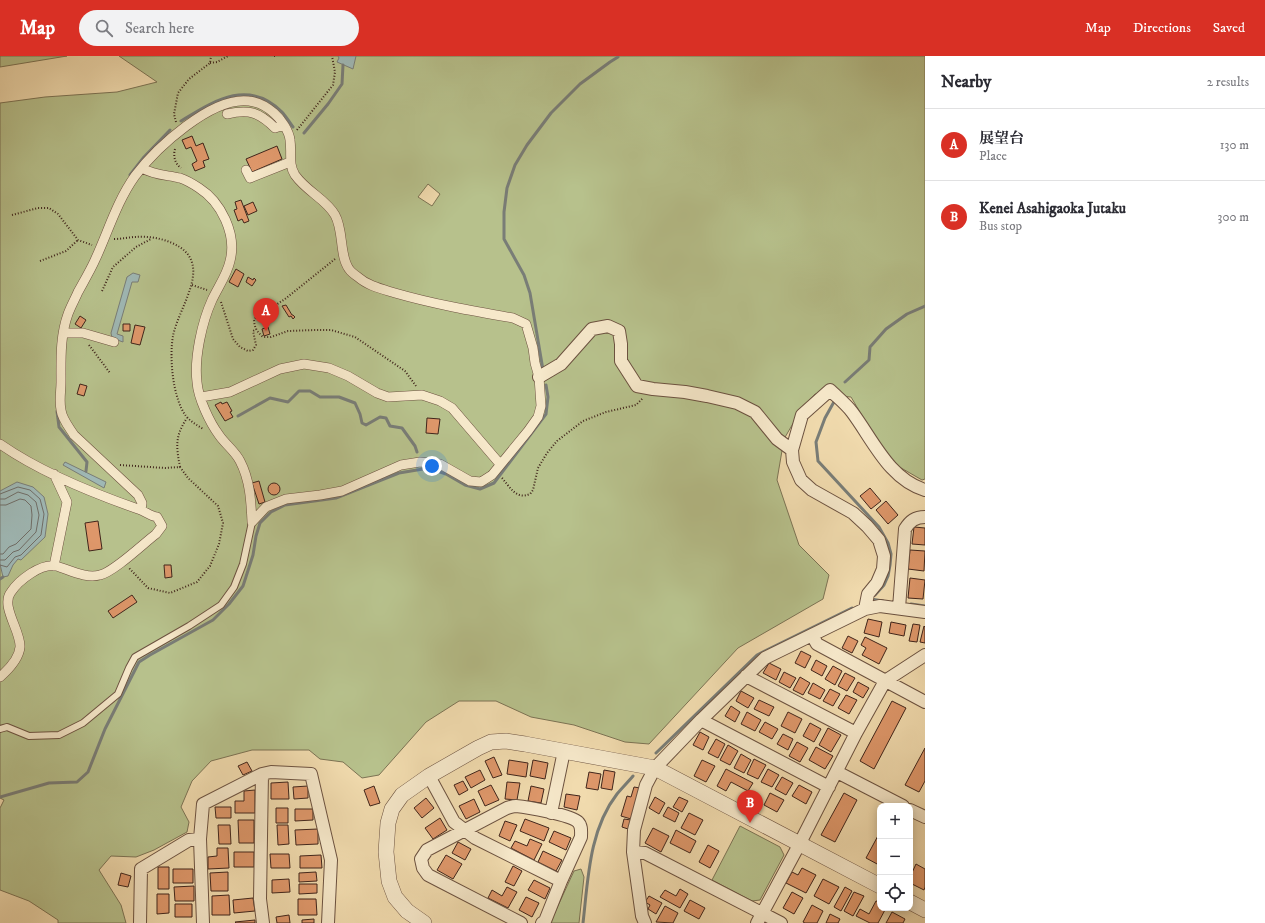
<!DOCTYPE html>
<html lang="en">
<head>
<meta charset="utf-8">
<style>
  :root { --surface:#fff; --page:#f2f2f3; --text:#2b2b33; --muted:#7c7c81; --line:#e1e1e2; --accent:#d93025 }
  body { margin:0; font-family:"IM FELL DW Pica","Noto Serif JP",serif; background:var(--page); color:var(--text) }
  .controls { position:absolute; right:12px; bottom:12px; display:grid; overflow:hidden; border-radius:8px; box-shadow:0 2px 10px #0003 }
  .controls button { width:36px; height:36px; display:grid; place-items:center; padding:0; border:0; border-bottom:1px solid var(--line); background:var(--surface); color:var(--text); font:20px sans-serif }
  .you { position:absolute; left:432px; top:410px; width:14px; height:14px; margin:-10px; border:3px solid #fff; border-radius:50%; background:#1a73e8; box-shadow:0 0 0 6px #1a73e833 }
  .badge { display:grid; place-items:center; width:26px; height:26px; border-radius:50%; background:var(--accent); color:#fff; font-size:13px; font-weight:700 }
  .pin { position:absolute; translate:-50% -33px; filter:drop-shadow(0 1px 2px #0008) }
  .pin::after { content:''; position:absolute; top:21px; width:14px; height:12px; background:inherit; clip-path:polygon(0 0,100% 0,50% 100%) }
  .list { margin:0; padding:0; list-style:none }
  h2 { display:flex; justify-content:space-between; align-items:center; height:52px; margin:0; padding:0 16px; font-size:17px }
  h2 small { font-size:13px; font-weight:400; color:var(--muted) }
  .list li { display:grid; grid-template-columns:26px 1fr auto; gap:12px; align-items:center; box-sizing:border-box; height:72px; padding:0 16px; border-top:1px solid var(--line) }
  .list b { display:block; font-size:15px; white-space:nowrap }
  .list p { margin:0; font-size:13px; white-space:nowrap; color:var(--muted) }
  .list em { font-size:13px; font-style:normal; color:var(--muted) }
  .icon { flex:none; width:22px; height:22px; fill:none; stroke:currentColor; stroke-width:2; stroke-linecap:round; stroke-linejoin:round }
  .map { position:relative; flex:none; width:925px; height:867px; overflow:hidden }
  header { display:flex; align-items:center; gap:24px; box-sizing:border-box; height:56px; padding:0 20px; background:var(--accent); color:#fff }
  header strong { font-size:19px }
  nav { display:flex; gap:22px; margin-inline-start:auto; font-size:14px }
  .search { width:280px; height:36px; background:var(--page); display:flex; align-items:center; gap:10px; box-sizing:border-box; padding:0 14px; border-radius:22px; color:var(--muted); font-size:15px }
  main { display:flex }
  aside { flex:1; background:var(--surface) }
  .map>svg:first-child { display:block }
  .green { fill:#b7c18c; stroke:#7c7354; fill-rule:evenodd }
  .water { fill:#9fb8b5; stroke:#797d77 }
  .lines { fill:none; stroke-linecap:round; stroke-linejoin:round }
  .shore { stroke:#706e68; stroke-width:1 }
  .stream { stroke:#797d77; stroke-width:3 }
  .building { fill:#de976a; stroke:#40251b }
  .service-casing { stroke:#6c5240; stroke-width:8 }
  .pedestrian-casing { stroke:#6c5240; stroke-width:10 }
  .minor-casing { stroke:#6c5240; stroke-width:14 }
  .tertiary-casing { stroke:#6c5240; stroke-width:16 }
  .path { stroke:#40251b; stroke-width:2; stroke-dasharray:1 2; stroke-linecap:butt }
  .service { stroke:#f6e8ca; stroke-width:6 }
  .pedestrian { stroke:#f6e8ca; stroke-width:9 }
  .minor { stroke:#f6e8ca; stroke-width:12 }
  .tertiary { stroke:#f6e8ca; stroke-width:15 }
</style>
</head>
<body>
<header>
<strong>Map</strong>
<div class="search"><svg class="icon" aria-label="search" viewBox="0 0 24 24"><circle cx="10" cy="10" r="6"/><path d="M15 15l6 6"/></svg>Search here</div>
<nav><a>Map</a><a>Directions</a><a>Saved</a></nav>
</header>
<main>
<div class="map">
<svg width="925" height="867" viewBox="0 0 925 867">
  <rect width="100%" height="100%" fill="#f1dbae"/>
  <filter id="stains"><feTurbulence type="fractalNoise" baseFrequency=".005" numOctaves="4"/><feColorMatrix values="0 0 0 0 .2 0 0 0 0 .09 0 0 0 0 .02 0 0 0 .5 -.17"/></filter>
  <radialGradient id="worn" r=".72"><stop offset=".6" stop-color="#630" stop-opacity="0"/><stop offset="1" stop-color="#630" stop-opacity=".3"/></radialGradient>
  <path class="green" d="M0,0H67L0,11Z
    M119,0H925V423L922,424L889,405L851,341L815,338L802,352L784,383L777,424L799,489L829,519L823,543L738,592L649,688L625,686L574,669L531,661L496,645H459L426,666L379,719L362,722L343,706L320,703L309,694H252L211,705L192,725L181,751L189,766L187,776L154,794L136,801L111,800L99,814L121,849L126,867H58V864L29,845L0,834V752L4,744L0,742V47L45,41L117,36L157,26ZM428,128L440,138L432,150L418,141Z
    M740,770L780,791L784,799L760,844L752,845L712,824Z
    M581,813L584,821L579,867H550L574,815Z"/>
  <path class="water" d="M338,0H356L353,13L337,6L339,2Z
    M133,217L140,219L138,226H132L117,278L123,280V286L112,282L111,277L127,221Z
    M65,406L106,426L104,432L63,409Z
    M17,426L33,431L44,441L48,458L45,481L21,504L18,503L13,509L8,520L3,521L0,508V435Z"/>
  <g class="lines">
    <path class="shore" d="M0,438L18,431L30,434L40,443L44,458L41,479L21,499L15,501L7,511L0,509
      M0,443H5L18,436L28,439L36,446L39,459L36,476L19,494L13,496L5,504H0
      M0,449H6L20,443L25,444L31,450L32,459L31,473L16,488L9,491L3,498H0"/>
    <path class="stream" d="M181,65C214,45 248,22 282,56C286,60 289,66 293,71
      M304,77L328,48L342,28L343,9
      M130,119L144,101L170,74
      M543,314L530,237L524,219L504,183V156L507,132L515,109L527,89L551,57L580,28L610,6L618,1
      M845,326L869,304L870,291L886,273L907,258L925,250
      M835,344L825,362L816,386L818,405L879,471L888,487L891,498L890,509L888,520L884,529L875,539
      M57,355L59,371L87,406L86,415
      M238,360L270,342L288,346L299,335H310L320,341H339L355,347L360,358L362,367L366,369L380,361L386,362L390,370L402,372L415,390L417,396
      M0,523L3,521
      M871,543L883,545
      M911,548L925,550
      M656,697L757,599L852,552
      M0,741L49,727L77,726L88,716L105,673L139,606L150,599L213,564L229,548L243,530L253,499L256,480L260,467L271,456L285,449L336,442L399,417L423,413H431L446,418L465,429L480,433L494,427L546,358L548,341L546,329
      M583,867C588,824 589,774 617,738C622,732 628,726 633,720"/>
  </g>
  <path class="building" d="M192,80L196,90L203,87L209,103L203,105L205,111L195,115L192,108L197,105L191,91L186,93L182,84Z
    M277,90L282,103L252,116L246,103Z
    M241,144L249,165L244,167L242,163L238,165L234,154L237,153L235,146Z
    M253,146L257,155L248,159L244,150Z
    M236,213L244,218L238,231L229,226Z
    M248,221L253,224L254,222L256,224L252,230L246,226Z
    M286,249L292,259H293L295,261L293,263L291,260L289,261L282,250Z
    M80,260L86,264L81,272L75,268Z
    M123,268H130V275H123Z
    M135,269L145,271L140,289L131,287Z
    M268,271L270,278L264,280L262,273Z
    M80,328L87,330L84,340L77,338Z
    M221,346L222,348L227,346L232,355L230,356L233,361L225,365L215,349Z
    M427,362L440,363L438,378L426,377Z
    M259,425L265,446L259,448L252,427Z
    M268 433a6 6 0 1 1 12 0a6 6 0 1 1-12 0Z
    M870,432L881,445L871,453L860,440Z
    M886,445L898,459L888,468L876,454Z
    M98,465L102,493L89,495L85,467Z
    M914,471L925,472V489L912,488Z
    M910,494L925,495L924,515L908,513Z
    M164,509H171L172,521L165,522Z
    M910,522L925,524L923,543L908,542Z
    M132,539L137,546L113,562L108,555Z
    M868,563L882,566L879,581L864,577Z
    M891,566L906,569L904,580L889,577Z
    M913,568L920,569L917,586L909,585Z
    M924,570L925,571V587L920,586Z
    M848,580L858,585L852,597L842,592Z
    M865,581L887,592L879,608L862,599L866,592L861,589Z
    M801,595L811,600L805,612L795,607Z
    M816,604L827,610L822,620L811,614Z
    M769,607L781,613L776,624L763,617Z
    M833,610L842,615L835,629L825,623Z
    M784,616L796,622L790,632L779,626Z
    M845,617L855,622L847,635L838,630Z
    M800,621L810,627L803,639L793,634Z
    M858,626L869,632L863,642L853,636Z
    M813,627L825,634L820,643L808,637Z
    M830,633L840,638L833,650L823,645Z
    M741,635L754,642L748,652L736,645Z
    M846,639L857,644L849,658L838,652Z
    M759,644L774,651L769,660L754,653Z
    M892,645L906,652L874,713L860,705Z
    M731,650L740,656L735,666L725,660Z
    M747,656L761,664L755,675L741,668Z
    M788,656L802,663L795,677L781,670Z
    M765,666L778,673L772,683L759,676Z
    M810,667L821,673L814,686L803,680Z
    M828,672L841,679L831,696L819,689Z
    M700,676L709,681L703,694L693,689Z
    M783,678L793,683L788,694L777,688Z
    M716,683L725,688L718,702L708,697Z
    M797,686L808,692L800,706L789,700Z
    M728,689L738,695L730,709L720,704Z
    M816,691L833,700L825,713L809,704Z
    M925,692V725L919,736L905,729Z
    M741,698L751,704L744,717L734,712Z
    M494,701L502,719L493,722L485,705Z
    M754,703L766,709L758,723L747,718Z
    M509,704L528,707L526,721L507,718Z
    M533,704L548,707L545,723L530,720Z
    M702,704L715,710L706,726L694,720Z
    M247,706L252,715L243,719L238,710Z
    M726,713L753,727L748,735L731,726L726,735L717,730Z
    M768,713L779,719L772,731L761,726Z
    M480,714L485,724L471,732L465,721Z
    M604,714L615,716L612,734L601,732Z
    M589,716L601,718L598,734L586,732Z
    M782,721L793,727L786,739L775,733Z
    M463,725L468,734L459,739L454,729Z
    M288,726L289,743H271V727Z
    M507,726L520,727L517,744L505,743Z
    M491,729L499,744L485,750L478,735Z
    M799,729L812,736L806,748L792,740Z
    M308,730V742L294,743L293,731Z
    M374,730L380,747L370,750L364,734Z
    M531,730L544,733L541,747L528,745Z
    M634,731L640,732L631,763L621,760L627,740L631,741Z
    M255,734V757H235V745H244V735Z
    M770,737L784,744L777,756L764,749Z
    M844,737L857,744L835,786L821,779Z
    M566,738L580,740L577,754L564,751Z
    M655,741L665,747L659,758L649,752Z
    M679,741L688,745L682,756L673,751Z
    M426,742L434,752L422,762L414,752Z
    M474,743L480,756L466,763L459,750Z
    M215,751H231V762H216Z
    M668,751L679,757L675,766L663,760Z
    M276,752H288V767H276Z
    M295,753H313V764L295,765Z
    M689,757L703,764L695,779L681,772Z
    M440,762L447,774L433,783L425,772Z
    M525,763L549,772L544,785L520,775Z
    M624,763L631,764L628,773L622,771Z
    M238,764H254V787H239Z
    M505,765L517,769L510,785L499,780Z
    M218,769H230L231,788H219Z
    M277,769H288L289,788L278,789Z
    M653,772L669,780L661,796L645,787Z
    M318,773V788L296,789L295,774Z
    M676,774L696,785L690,797L670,787Z
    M554,775L571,782L566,794L549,786Z
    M880,776V808L879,809L866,802Z
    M530,783L542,788L534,804L511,792L515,785L527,790Z
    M458,786L471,793L465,804L452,797Z
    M708,789L719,795L710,812L699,806Z
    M217,792H228L229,812L208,813V801L217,800Z
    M543,795L562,804L556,815L538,806Z
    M234,796H254V811H234Z
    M270,798H289L290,812H271Z
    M321,799L322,812H300V800Z
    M446,799L462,808L453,823L437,814Z
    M916,808L925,813V831L924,834L910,827V821Z
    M513,810L522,815L514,830L505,826Z
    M158,811H169V833H158Z
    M802,812L816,819L806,837L786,827L792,816L798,819Z
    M173,813H193V827H173Z
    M228,816V835H211L210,817Z
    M316,816L317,825L299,826V817Z
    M121,817L131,820L128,831L118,829Z
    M289,823L290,836L272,837V824Z
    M823,823L839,831L829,848L814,840Z
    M534,824L550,832L545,843L528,834Z
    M299,828H317V837L299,838Z
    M194,830V845H175L174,831Z
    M507,831L517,836L508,852L488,842L492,834L502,840Z
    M845,831L852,835L841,855L834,851Z
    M680,833L688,838L680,852L660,841L665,834L676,840Z
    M792,836L803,842L794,858L783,852Z
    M854,836L864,840L853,860L844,855Z
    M157,838H169V857L157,858Z
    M229,839L230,859H212V840Z
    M649,840L662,847L656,858L648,853L650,849L645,846Z
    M526,841L539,847L532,861L519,854Z
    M253,842L255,855L234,857L233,844Z
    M298,843H316L317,859H298Z
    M690,844L705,852L699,863L684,855Z
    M876,845L880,846V852H886L878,867H870L856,860L860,853L869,858Z
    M175,848H192V861H175Z
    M812,849L823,855L817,867H805L803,866Z
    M665,850L678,857L673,867L656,866Z
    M892,856L905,863L903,867H886Z
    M830,858L840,863L838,867H826Z
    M289,859L290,867H277L276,861Z
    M314,863V867H302V864Z
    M255,864V867H236L235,866Z"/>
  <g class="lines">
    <g class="service-casing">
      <path id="service" d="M0,673L7,671L29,680L59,679L83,667L118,638L129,612L135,601L189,570L221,549L234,531L243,508L252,466"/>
    </g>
    <g class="pedestrian-casing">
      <path id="pedestrian" d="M227,58C249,53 259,56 275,72L284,69
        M142,112C153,119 167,119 180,122C186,124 193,128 199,132C221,146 237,178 230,205C227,219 218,231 212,244C202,266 194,302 197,326C198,342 210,367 219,379C225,388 235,395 240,405C250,424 251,445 252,466
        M246,114L250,122L290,106
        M64,277H83L114,286
        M201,341L230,336L280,313L304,308L329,312L348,320L377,337L388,341L422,339L440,345L452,352L500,408
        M0,388C40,416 92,437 138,453C145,455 150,460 157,461L162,470L156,478C144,487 114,516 100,519C86,523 70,514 56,510C41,507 19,524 11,536C0,550 21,575 20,591C19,603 8,614 0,621
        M141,454L142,447L138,439L74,379C69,371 62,363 61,354C59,345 61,335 61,326C61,303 60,280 68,258C71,250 75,243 78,236C84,225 90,215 95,204C108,176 117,145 135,120C156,92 212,40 249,45C258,46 267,51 274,57C281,63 289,75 290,84C292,97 288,108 295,119C307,136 326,143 335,159C344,175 339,199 349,213C351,216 355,219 358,221C368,230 382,233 395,237C433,248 473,255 513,262L526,268L533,292L535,307L539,321L541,350L538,361L528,375L492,419L481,426L470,425L440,408L420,406L401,409L342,435L320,439L286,443L266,451L252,466
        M54,510L67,446L54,418"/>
    </g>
    <g class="minor-casing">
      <path id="minor" d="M539,321L561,308L592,273L608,270L619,275L621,288V305L637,330L653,333L685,336L707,340L737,347L755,356L777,383L792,394L802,359L830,334C837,341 846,348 852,356C873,384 889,423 925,434
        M792,394L793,406L801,424L812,434L853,457L867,470L879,484L884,500L883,513L877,527L868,538L865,553
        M899,552L905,473C910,465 915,461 925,461
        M812,579L817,588L925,646
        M746,620L856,677
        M701,664L829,731
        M837,716L903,750
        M262,718L260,843L263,867
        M429,720L454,766L475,782L561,825
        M910,754L925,761
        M551,757L564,695
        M633,796L645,797L781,867
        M140,867L141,813L189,784L200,783
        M203,867L200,783L203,748L262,718L271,716L311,718L331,804L328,867
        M521,867L428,819L423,812L421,803L427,794L507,752C510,751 513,750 516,750C527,751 571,759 578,766C582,770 581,776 581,781L561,825L545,865L542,867
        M645,867L642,860L633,796L634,774L646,729L655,712L701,664L765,602L865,553L880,550L925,556
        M757,867L800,787L856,677L885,625L925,599"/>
    </g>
    <g class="tertiary-casing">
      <path id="tertiary" d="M910,846L925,854
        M424,867L407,855L395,841L389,825L386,796L388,767L392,753L402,739L429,720L478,692L491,686L506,685L525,688L655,712L880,830"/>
    </g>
    <path class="path" d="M274,0H277
      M210,7L217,6L228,0
      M176,66L174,58L178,37L189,23L210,7L211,0
      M297,74L333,29L335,16L332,0
      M175,93C173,100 175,108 181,112
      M12,159L38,152H49L58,158L78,184L92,189
      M114,183C122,183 129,181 136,181C147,180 161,182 172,187C216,206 179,249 173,280C169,302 173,343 186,360C191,366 197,369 203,373
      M335,203L285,243L254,263C254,271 257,276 263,281H271L288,275L315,274H331L355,281L405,315L416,330
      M40,205L66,195L78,184
      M192,229L207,234
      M102,235L113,211L136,191L151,183
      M221,246L233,283L240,291L248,295L253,294L256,289L253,275L256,273
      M89,289L110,317
      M120,409L165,412L180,411L188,422L218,450L223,467L219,488L210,510L197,526L170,537L148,532L129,512
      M180,411C176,390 175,380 187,362
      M502,422C510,431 516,444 530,438L533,434L538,412L547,397L557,385L583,365L606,356L636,349L643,342"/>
    <use href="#service" class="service"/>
    <use href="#pedestrian" class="pedestrian"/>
    <use href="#minor" class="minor"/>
    <use href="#tertiary" class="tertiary"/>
  </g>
  <rect width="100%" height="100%" filter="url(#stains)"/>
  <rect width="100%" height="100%" fill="url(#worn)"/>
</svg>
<div class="controls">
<button>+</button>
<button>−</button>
<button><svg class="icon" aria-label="locate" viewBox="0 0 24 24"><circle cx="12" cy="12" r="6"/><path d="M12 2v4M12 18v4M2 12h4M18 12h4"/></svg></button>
</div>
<div class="you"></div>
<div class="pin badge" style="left:266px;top:275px">A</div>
<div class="pin badge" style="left:750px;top:767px">B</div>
</div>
<aside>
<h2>Nearby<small>2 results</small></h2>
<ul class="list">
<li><span class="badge">A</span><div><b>展望台</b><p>Place</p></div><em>130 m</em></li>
<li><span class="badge">B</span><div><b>Kenei Asahigaoka Jutaku</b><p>Bus stop</p></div><em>300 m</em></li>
</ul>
</aside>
</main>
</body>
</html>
